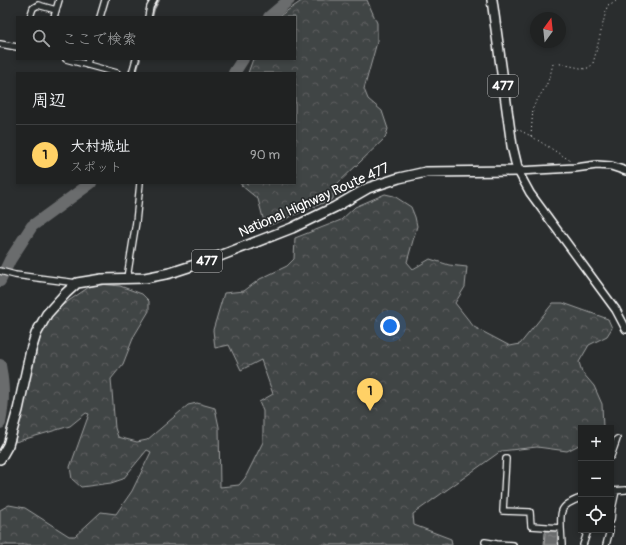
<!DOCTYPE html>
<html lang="ja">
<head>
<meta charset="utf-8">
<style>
  :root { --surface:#202222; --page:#282a2a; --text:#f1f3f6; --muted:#a2a4a5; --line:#3d3f40; --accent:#ffd166 }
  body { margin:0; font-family:Pangolin,"Klee One",sans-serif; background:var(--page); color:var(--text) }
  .controls { position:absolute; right:12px; bottom:12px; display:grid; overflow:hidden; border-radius:0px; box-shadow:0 2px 6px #0003 }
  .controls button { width:36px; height:36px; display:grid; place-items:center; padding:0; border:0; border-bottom:1px solid var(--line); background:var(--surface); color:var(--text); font:20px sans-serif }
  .compass { position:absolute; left:530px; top:12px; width:36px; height:36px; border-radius:50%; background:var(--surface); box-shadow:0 2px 6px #0003; rotate:15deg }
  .you { position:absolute; left:390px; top:326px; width:14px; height:14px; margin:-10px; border:3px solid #fff; border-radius:50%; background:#1a73e8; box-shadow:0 0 0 6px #1a73e833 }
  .badge { display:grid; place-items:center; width:26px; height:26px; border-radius:50%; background:var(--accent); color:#111; font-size:13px; font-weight:700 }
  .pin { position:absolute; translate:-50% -33px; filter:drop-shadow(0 1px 2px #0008) }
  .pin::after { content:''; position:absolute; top:21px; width:14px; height:12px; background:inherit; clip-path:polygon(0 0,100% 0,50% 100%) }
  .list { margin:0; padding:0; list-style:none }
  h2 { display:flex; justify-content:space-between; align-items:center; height:52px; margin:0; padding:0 16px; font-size:17px }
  h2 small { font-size:13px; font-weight:400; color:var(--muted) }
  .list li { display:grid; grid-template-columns:26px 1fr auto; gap:12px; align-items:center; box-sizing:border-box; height:60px; padding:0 16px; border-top:1px solid var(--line) }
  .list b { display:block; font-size:15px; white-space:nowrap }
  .list p { margin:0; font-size:13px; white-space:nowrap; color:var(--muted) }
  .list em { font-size:13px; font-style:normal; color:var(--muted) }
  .icon { flex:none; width:22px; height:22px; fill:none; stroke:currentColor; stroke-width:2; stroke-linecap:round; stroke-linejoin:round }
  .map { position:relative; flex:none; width:626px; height:545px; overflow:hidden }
  .search { position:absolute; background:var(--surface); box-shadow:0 2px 6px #0003; left:16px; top:16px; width:280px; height:44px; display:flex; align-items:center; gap:10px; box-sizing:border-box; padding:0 14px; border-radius:0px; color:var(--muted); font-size:15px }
  .panel { position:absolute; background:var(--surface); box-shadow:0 2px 6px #0003; left:16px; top:72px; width:280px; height:112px; border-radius:0px }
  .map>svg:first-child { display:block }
  .forest { fill:url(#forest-crowns); stroke:#a0a2a2 }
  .water { fill:url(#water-ripples); stroke:#a6a7a7 }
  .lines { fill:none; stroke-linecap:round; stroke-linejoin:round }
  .stream { stroke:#a6a7a7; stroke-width:2 }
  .river { stroke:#6a6c6d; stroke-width:12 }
  .minor-casing { stroke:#fff; stroke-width:8 }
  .tertiary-casing { stroke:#fff; stroke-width:10 }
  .trunk-casing { stroke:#fff; stroke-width:12 }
  .path { stroke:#fff; stroke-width:1; stroke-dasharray:1 3; stroke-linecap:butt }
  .minor { stroke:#2a2d2e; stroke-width:5.5 }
  .tertiary { stroke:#2a2d2e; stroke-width:7 }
  .trunk { stroke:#2a2d2e; stroke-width:9 }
  .labels { text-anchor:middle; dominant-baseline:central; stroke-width:3.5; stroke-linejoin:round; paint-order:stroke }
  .shield { fill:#2a2d2e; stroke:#bfc0c0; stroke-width:1 }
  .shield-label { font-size:13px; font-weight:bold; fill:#fff }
  .street-label { font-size:14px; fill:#fff; stroke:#2a2d2e }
</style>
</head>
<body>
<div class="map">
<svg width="626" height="545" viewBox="0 0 626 545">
  <defs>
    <pattern id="forest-crowns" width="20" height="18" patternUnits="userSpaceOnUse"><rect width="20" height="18" fill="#414445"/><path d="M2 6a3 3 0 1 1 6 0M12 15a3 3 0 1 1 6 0" fill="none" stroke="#5e6061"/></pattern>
    <pattern id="water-ripples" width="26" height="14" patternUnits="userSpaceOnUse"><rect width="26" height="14" fill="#6a6c6d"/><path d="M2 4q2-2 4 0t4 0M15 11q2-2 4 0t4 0" fill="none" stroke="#808283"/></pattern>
  </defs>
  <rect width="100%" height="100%" fill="#2a2d2e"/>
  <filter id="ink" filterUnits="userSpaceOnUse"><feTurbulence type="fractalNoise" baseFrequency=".025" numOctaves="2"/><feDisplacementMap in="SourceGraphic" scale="8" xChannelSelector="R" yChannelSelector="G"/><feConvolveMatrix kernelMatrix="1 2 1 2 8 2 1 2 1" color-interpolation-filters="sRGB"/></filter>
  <g filter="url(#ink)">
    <path class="forest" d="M303,0H367L377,23V42L364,89L368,99L382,111L388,129L385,138L334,187L333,199L268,226L263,218L258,199L242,186L240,183H295V73H248L253,59H295V17H278Z
      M385,194L394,196L411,207L415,217L417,226L407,262L413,269L430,259L449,265L467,267L465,287L455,303L474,327L510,346L520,344L553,303H563L608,319L612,328L607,336L589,345L579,362L582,372L594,386L602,404L603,428H581V444L567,451L537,447L501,451L413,514L414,525L451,539L452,545H0V510L9,505L25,508L69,536H75L101,512L116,514L132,491L151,452L147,450L123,479L111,483L81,487L72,479L70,467L89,414L86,413L70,426L15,442L16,433L41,334L51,313L89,287L101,284L120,286L142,294L149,301V311L134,336L123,364L111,379L115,428L118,437L137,442L147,440L188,405L197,403L215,408L219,427L220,487L239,485L245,478L263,442V411L259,402L273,394L261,360L241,370L229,345L215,348L213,330L224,293L244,291L260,279L287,266L294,259L295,238L341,220L355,207Z"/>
    <path class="water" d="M546,531H556L558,534L557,545H544L545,533Z"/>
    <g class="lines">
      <path class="stream" d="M152,17L154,9L159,0
        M136,73L140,59"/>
      <path class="river" d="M269,17L289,0
        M234,73L243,59
        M0,281L10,260L32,226L91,183
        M0,365C4,387 4,401 0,423"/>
      <g class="minor-casing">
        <path id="minor" d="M30,17L33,8L38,5L56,10
          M54,17L59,0
          M100,17L105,0
          M148,17L150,7L154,0
          M0,44L17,47
          M66,59L117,73
          M87,65L88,59
          M132,73L136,59
          M0,271L15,275L77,283
          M127,278L136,222L140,183
          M611,456L617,439
          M506,459L503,511L530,512L531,526L561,528C561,523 560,516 562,511C564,504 575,500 581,498
          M611,491L626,490
          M611,520L612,509L616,491
          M561,528L562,545
          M485,542L497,544L513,545
          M583,545L588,530
          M606,545L610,530"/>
      </g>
      <g class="tertiary-casing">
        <path id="tertiary" d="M626,171L611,166L597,165L575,168L518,171L530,193L616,310L626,329"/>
      </g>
      <g class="trunk-casing">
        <path id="trunk" d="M0,459L8,445L18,410L31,350L36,334L47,314L66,293L77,283L102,279L145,278L170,273L207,261L292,228L335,207L368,188L399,178L426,172L518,171L512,146L492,0"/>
      </g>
      <path class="path" d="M517,129L531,136L571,161
        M531,136L533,107L546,86L550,76L553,64L556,63L585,69L590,67L593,63L595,56L607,7L608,5L618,0"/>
      <use href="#minor" class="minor"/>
      <use href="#tertiary" class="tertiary"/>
      <use href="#trunk" class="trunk"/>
    </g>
  </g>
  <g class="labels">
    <g class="shield">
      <rect x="488" y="75" width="30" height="22" rx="3"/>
      <rect x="192" y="250" width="30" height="22" rx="3"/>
    </g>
    <g class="shield-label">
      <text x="503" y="86">477</text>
      <text x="207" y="261">477</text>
    </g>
    <g class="street-label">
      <text transform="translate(314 200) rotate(-24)">National Highway Route 477</text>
    </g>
  </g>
</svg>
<div class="controls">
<button>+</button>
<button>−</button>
<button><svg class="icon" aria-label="locate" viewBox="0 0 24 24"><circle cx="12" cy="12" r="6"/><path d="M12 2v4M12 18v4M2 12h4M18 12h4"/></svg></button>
</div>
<svg class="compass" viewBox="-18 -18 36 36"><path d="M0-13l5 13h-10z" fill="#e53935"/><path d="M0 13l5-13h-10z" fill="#a2a4a5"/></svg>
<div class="you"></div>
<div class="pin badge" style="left:370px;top:411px">1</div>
<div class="search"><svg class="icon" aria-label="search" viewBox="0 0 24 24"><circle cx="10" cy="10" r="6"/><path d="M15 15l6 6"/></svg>ここで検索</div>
<section class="panel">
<h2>周辺<small></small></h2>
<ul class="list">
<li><span class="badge">1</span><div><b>大村城址</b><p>スポット</p></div><em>90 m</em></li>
</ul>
</section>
</div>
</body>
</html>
